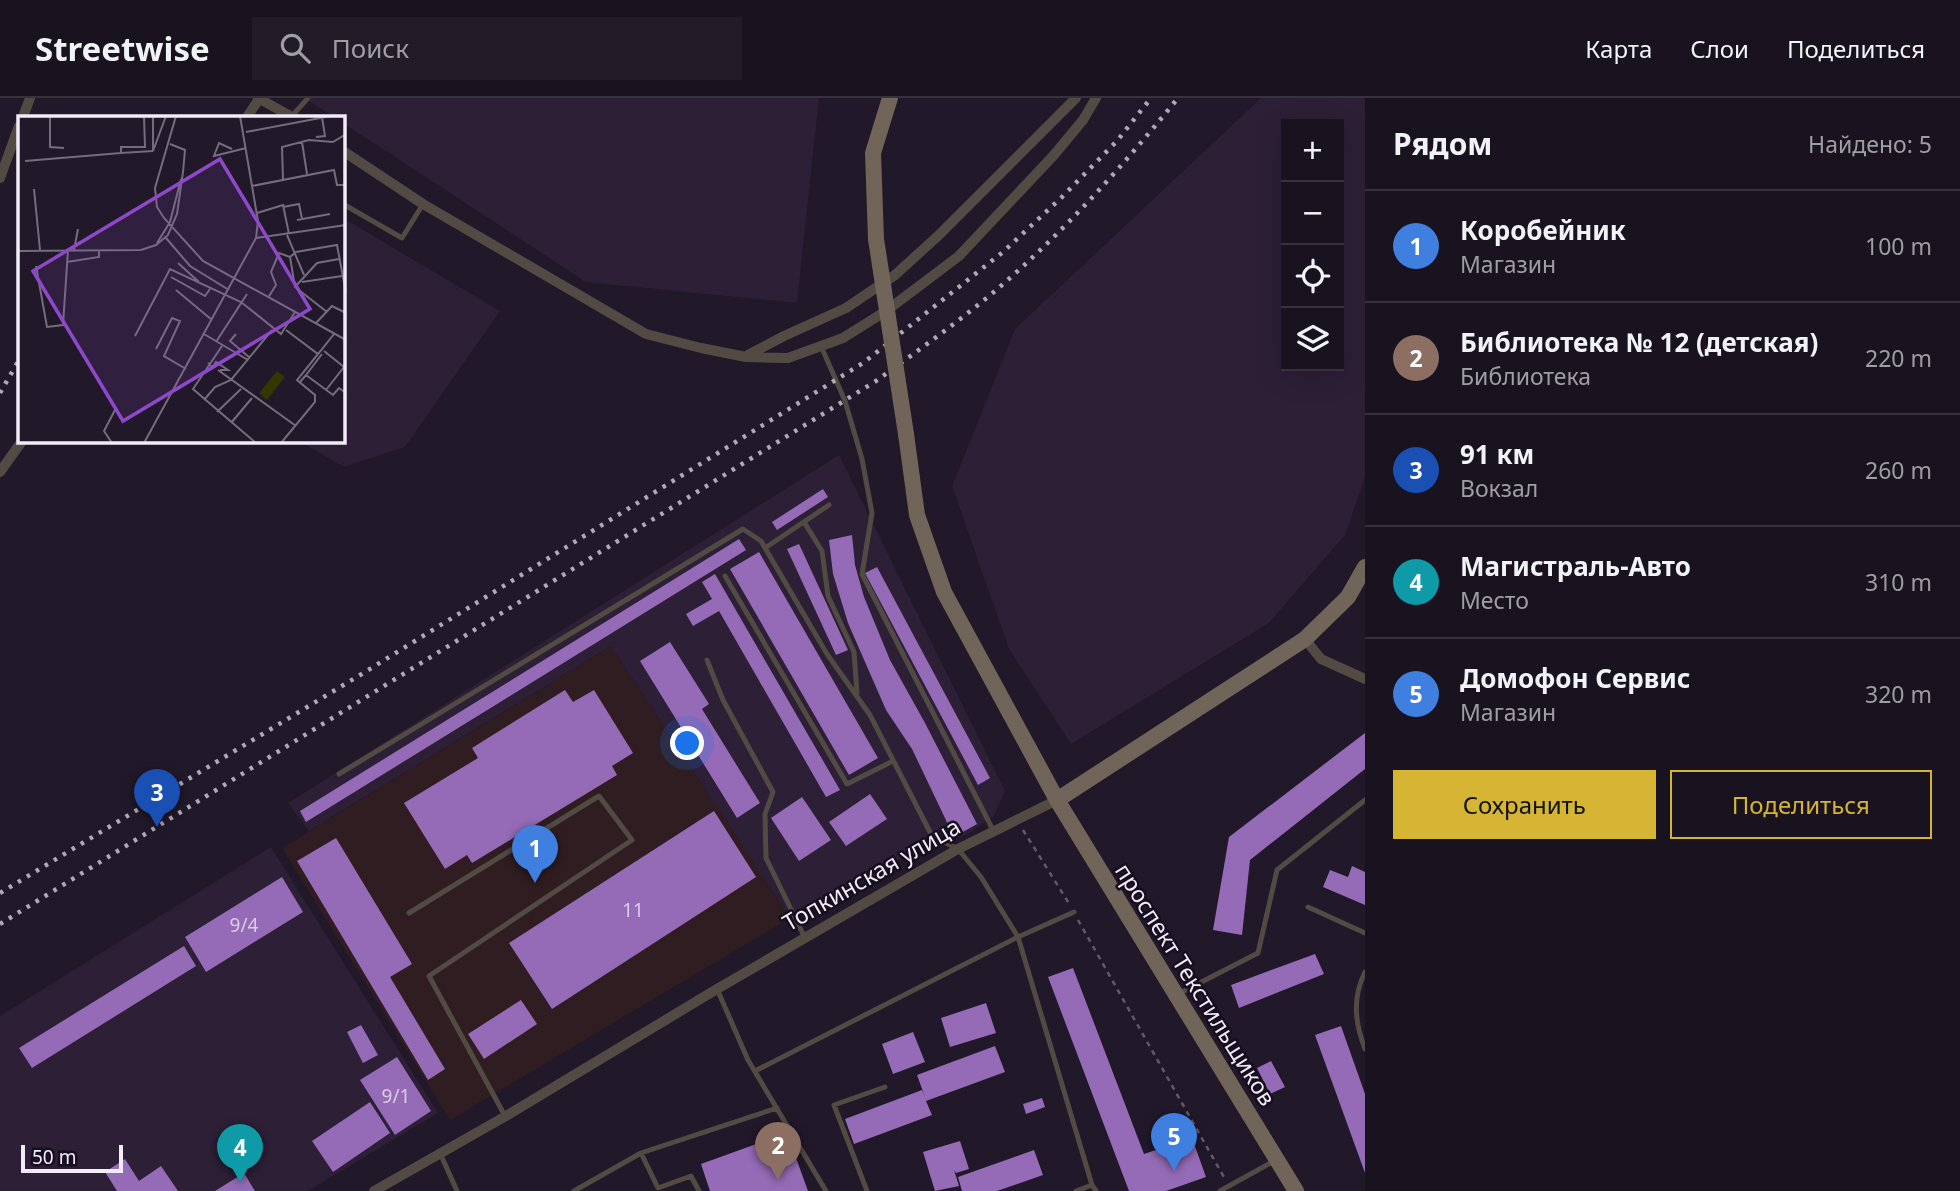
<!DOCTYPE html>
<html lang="ru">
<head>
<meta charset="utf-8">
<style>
  :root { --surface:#19121f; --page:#221b28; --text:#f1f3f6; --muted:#9f9ea4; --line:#37323d; --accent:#d6b534 }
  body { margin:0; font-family:"Noto Sans",sans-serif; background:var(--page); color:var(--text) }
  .controls { position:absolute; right:21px; top:21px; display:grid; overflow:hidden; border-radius:0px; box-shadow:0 7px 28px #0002 }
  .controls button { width:63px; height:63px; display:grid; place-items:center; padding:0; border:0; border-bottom:2px solid var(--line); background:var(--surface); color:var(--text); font:35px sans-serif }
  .scale { position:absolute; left:21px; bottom:18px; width:102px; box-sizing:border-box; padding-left:7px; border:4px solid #f2ecf8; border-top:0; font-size:19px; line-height:24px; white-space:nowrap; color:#f2ecf8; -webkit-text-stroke:5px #170f1f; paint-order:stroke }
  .you { position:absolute; left:688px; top:646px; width:24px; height:24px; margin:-18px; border:5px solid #fff; border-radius:50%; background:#1a73e8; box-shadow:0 0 0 10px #1a73e833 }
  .badge { display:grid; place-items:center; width:46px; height:46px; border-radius:50%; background:var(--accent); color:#fff; font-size:23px; font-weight:700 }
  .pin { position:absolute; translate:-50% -58px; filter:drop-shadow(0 2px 4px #0008) }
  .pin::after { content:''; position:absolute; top:37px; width:24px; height:21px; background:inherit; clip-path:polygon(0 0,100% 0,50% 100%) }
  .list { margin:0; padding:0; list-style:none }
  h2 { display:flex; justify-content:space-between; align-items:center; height:91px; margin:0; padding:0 28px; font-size:30px }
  h2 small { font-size:23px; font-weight:400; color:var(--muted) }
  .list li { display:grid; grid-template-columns:46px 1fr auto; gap:21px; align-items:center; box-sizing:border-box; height:112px; padding:0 28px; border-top:2px solid var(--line) }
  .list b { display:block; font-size:26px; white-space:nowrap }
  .list p { margin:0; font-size:23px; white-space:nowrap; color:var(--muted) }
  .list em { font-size:23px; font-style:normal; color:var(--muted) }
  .actions { display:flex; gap:14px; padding:21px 28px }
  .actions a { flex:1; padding:16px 0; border:2px solid var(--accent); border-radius:0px; text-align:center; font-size:24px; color:var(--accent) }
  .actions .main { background:var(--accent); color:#111 }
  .icon { flex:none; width:38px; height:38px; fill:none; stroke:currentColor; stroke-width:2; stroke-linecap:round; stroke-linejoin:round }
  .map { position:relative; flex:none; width:1365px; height:1093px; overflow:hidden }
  header { display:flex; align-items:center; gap:42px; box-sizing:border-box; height:98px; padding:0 35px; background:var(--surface); border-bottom:2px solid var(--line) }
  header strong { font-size:33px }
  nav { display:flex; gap:38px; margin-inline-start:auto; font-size:24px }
  .search { width:490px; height:63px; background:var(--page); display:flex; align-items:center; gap:18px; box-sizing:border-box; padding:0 24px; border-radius:0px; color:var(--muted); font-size:26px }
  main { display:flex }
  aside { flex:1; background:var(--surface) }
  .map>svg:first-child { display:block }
  .commercial { fill:#301d21 }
  .built { fill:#2c1f36; fill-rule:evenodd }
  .building { fill:#956bb7 }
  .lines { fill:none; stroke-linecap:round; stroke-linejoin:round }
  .path { stroke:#625a69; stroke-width:2.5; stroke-dasharray:5 5; stroke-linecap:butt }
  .lane { stroke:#524b43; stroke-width:5 }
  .street { stroke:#524b43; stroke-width:10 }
  .secondary { stroke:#706558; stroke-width:16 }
  .rail { stroke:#b0a9b7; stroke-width:4.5; stroke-dasharray:3.5 7; stroke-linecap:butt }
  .secondary-bridge { stroke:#706558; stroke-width:16 }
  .labels { text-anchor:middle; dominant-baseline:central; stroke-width:5; stroke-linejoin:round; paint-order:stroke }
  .number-label { font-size:19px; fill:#dbcce8 }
  .street-label { font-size:23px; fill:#f2ecf8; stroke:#170f1f }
  .inset-road { fill:none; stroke:#756d7c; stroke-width:2 }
  .view { fill:#8d49c8; fill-opacity:0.15; stroke:#8d49c8; stroke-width:3.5 }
  .inset-edge { fill:none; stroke:#f2ecf8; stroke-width:3.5 }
</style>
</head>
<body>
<header>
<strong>Streetwise</strong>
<div class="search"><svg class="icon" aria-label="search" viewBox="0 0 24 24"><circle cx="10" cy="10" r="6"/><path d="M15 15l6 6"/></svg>Поиск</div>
<nav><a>Карта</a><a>Слои</a><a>Поделиться</a></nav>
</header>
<main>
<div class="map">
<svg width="1365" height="1093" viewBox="0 0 1365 1093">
  <rect width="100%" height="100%" fill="#211829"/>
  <path class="commercial" d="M611,548L790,820L450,1022L282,750Z"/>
  <path class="built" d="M304,0H819L797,205L586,184L343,25V19H334Z
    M1261,0H1365V379L1345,437L1269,525L1071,646L1009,551L952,388L1015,231ZM1339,26V268H1286V26Z
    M343,120L500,213L405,349L344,369L299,343H343Z
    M839,357L1005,693L994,718L966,737L902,760L790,820L611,548L309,733L288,705Z
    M271,749L438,1015L308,1093H0V918Z"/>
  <path class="building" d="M823,391L828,399L777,432L772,424Z
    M852,437L855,467L864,499L890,562L925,625L977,726L954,739L912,651L886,612L848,525L833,476L829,442Z
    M739,441L746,452L306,724L300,713Z
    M799,446L848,552L836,557L787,451Z
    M759,454L878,660L849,677L730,471Z
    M877,469L990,680L978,687L865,475Z
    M715,476L840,692L826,699L719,513L693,528L686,516L712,501L702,484Z
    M670,544L709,606L702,611L760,705L737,720L640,563Z
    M565,592L573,604L594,592L633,655L612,668L617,677L472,765L467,757L445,771L404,705L478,660L472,650Z
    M1365,635V671L1250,762L1242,837L1213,832L1229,739Z
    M870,696L887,721L846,748L829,724Z
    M802,699L831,742L799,763L771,720Z
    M714,713L756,779L552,911L509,845Z
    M336,740L412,866L390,879L445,971L428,982L297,763Z
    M1352,768L1365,774V807L1323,789L1330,772L1348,779Z
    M282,779L303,814L206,874L185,839Z
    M184,848L196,868L32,970L19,950Z
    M1315,856L1324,876L1239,910L1231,887Z
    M1073,870L1144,1056L1192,1040L1206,1079L1166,1093H1129L1048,879Z
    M521,902L537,926L484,961L468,936Z
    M986,905L996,935L950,949L941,920Z
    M361,927L378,957L363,965L347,934Z
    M1341,928L1365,996V1075L1315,937Z
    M913,934L925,964L893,976L882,946Z
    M995,948L1005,974L926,1003L932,1017L854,1046L845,1021L922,992L925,999L917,977Z
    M397,959L431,1013L395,1037L360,982Z
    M1271,963L1285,989L1270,996L1257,970Z
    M1042,1000L1045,1009L1026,1016L1023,1006Z
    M370,1004L390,1035L333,1074L312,1043Z
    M787,1035L808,1093H710L701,1066Z
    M960,1043L969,1071L956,1075L954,1072L959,1088L935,1093L923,1054Z
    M1034,1052L1043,1077L997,1093H962L958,1079Z
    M125,1061L139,1083L161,1068L178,1093H117L105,1074Z
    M244,1075L255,1093H215Z"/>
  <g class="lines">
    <path class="path" d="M1023,732L1070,807
      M1078,822L1225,1081"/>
    <path class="lane" d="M292,18L308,0
      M343,106L402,140L423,106
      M821,248L845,303L862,361L872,415L862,476L994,734
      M804,424L822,453L828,498L854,554L857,595
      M765,450L829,407
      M725,478L847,686L893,663
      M707,562L723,602L773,694L765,716L766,760L805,840
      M339,676L743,431L761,443L827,556L870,617L932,738L958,751L981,779L1018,839L1092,1087L1096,1093
      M1308,809L1365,835
      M409,815L599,698L632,742L429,878L505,1018
      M1365,874C1352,900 1355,925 1365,951
      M717,891L748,962L826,1093
      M1178,896L1258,855L1277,772L1365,702
      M755,973L1018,839L1074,814
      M440,1055L457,1093
      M641,1055L658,1090L691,1078L699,1093
      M574,1093L641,1055L777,1010
      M867,1093L834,1007L885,989
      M1076,1093L1092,1087
      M1220,1093L1274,1063"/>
    <path class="street" d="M258,0L292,19
      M23,19L30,0
      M247,19L259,1
      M343,53L423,106L646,236L701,250L746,259L788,260L843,240L886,213L959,158L1054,57L1083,22L1096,0
      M0,80L19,28
      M748,257L784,238L846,210L895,177L939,137L1076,0
      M0,374L22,343
      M1305,541L1321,561L1365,581
      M374,1093L506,1018L717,891L958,751L1057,702"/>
    <path class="secondary" d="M876,141L873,55L890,0
      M906,336L917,417L944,494L1057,702L1296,1093
      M1057,702L1305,541L1348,499L1365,469"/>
    <path class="rail" d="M0,295L19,262
      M0,795L365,574L863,265L1003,154L1062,99L1117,43L1151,0
      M0,826L876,283C916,254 957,225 995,193C1063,135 1122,69 1178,0"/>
    <path class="secondary-bridge" d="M876,141L906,336"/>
  </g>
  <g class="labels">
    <g class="number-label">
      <text x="633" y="812">11</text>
      <text x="244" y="827">9/4</text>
      <text x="396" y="998">9/1</text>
    </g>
    <g class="street-label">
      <text transform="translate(871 776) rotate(-30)">Топкинская улица</text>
      <text transform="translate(1196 886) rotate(58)">проспект Текстильщиков</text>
    </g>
  </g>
  <g transform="translate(18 18)">
    <rect width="327" height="327" fill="#211829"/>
    <path d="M259,255L267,261L249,284L241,277Z" fill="#353700"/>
    <path class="inset-road" d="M32,0V31L46,32M126,0L127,31H103V37L135,35M135,0V35L148,0M158,0L137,72L139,91L146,102L185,145L328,224M228,16L313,0M298,21L307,20L304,1M284,26L289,58M152,28L167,34L165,56M214,33L201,27L196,40L228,32M7,45L103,37M265,63L264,31L291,24L315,26L328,18M234,70L316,54L319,69H328M16,73L22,134M265,91L281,88L284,103M239,97L265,89L271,118M279,104L312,98M269,119L286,159M148,122L172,150L211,174M238,122L328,109M139,127L152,106L163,63M56,134L60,113M0,135L123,134L138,129L150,119L159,98L165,56M272,141L277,171L309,196M49,146L81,141V135M160,147L181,166M18,150L29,211L45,209L50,134M153,161L187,180L192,173M284,166L324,160M277,171L299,147L321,143M158,174L194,204M250,182L258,169L253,156L261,137L272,141L278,136L319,129L328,177M298,207L314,190L328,197M268,214L300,238L316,218M186,218L230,244M218,218L212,225L232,242M117,220L152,153L223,186L263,218L277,196M198,226L229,178M204,230L175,273L238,327M138,233L154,202L162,205L146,240L168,253M306,235L326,251M190,247L195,251L198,246L210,254H202M200,254L278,310M288,259L304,238M282,266L288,259L315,279L321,272L328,277M308,274L326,251M186,284L197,271L213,264L254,214M199,296L223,273M213,307L234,282M94,327L86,315L97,294M126,327L238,122L240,105L222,0M263,327L297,286V279L279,264L300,238"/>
    <path class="view" d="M202,43L292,193L105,305L15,155Z"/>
    <rect width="327" height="327" class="inset-edge"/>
  </g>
</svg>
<div class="controls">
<button>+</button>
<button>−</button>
<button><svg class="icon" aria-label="locate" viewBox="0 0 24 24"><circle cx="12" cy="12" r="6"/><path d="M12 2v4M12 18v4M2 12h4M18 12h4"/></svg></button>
<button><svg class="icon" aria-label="layers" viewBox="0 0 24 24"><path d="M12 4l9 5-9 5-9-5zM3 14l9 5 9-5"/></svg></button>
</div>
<div class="scale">50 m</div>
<div class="you"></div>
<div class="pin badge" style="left:535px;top:785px;background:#3f7fe0">1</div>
<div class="pin badge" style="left:778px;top:1082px;background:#8d6e63">2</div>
<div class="pin badge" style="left:157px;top:729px;background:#1a4fb4">3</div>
<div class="pin badge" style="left:240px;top:1084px;background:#0f9aa8">4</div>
<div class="pin badge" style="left:1174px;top:1073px;background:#3f7fe0">5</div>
</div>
<aside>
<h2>Рядом<small>Найдено: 5</small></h2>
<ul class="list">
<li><span class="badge" style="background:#3f7fe0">1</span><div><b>Коробейник</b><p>Магазин</p></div><em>100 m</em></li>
<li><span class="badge" style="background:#8d6e63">2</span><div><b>Библиотека № 12 (детская)</b><p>Библиотека</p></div><em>220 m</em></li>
<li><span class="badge" style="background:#1a4fb4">3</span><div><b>91 км</b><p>Вокзал</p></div><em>260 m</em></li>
<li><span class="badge" style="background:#0f9aa8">4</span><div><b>Магистраль-Авто</b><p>Место</p></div><em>310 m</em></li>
<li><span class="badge" style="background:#3f7fe0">5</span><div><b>Домофон Сервис</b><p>Магазин</p></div><em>320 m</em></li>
</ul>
<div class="actions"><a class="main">Сохранить</a><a>Поделиться</a></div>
</aside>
</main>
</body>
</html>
